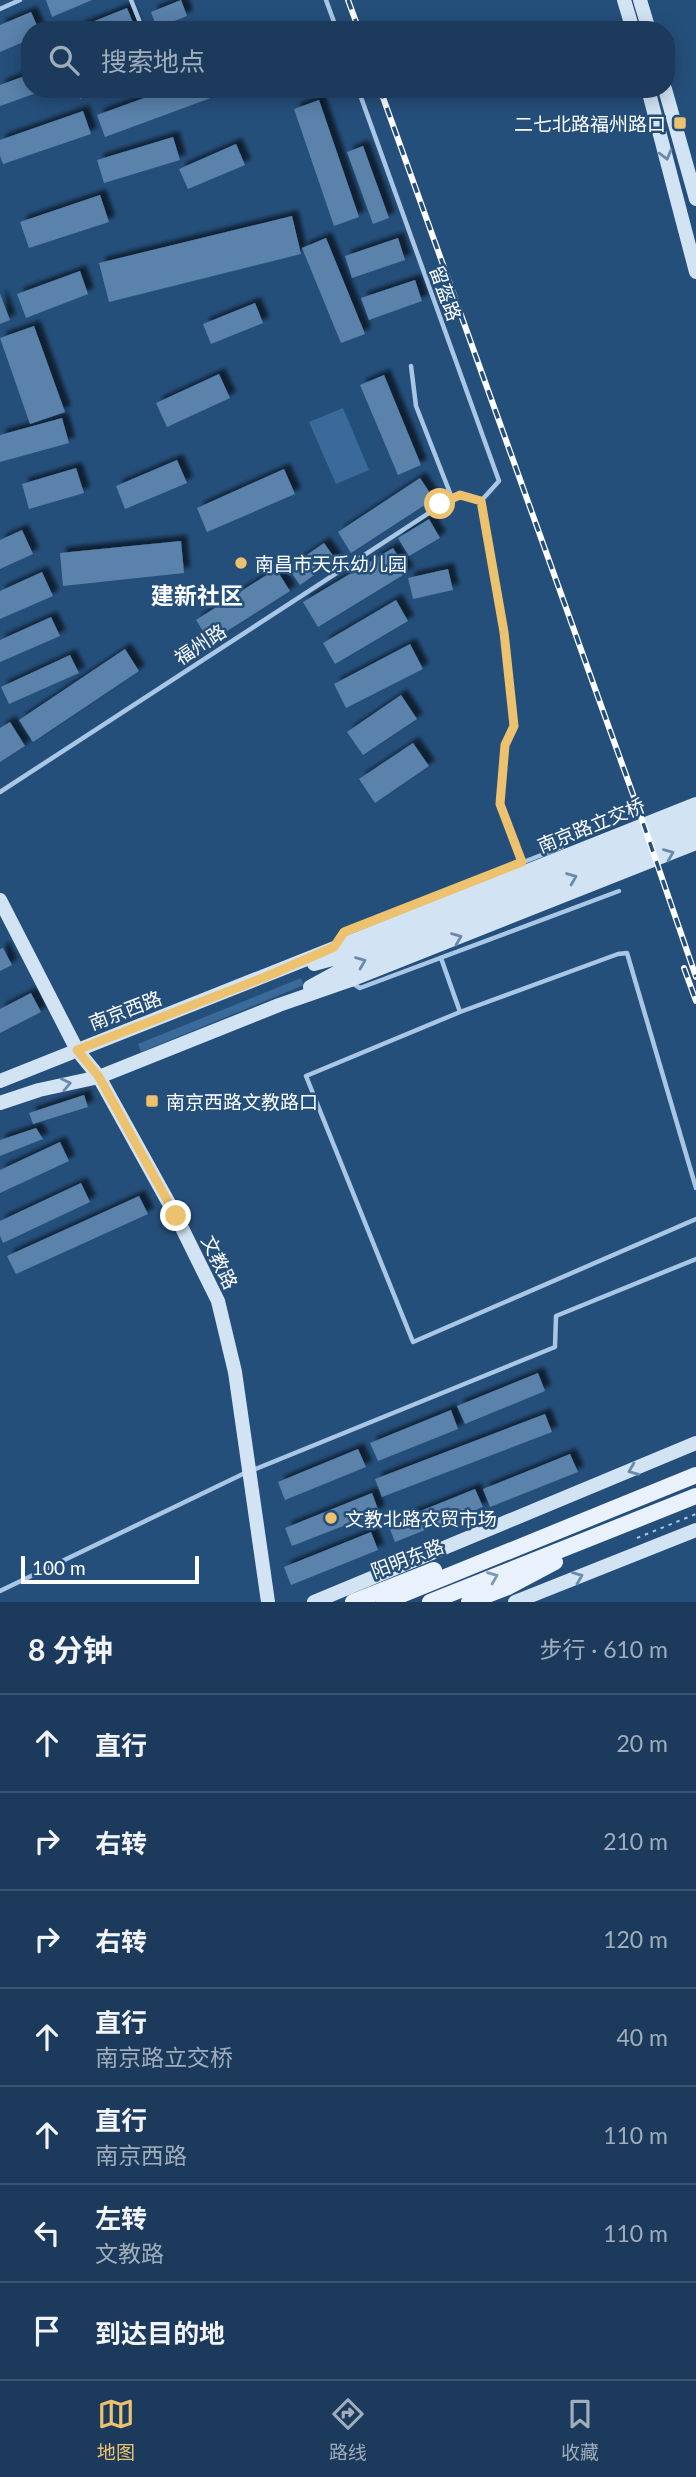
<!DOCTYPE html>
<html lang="zh">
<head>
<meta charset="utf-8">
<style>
  :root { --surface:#1c3b5c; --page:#294665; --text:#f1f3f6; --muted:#a0adbb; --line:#3a5572; --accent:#edc26e }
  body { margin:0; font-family:Lato,"Noto Sans SC",sans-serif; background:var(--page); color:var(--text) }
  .scale { position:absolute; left:21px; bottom:18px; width:178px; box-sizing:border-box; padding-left:7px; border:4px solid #fff; border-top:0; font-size:19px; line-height:24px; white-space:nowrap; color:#fff; -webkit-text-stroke:5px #254f7b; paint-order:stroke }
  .stop { position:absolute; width:21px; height:21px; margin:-16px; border:5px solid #edc26e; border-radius:50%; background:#fff }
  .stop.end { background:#edc26e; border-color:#fff; box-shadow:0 2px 7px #0008 }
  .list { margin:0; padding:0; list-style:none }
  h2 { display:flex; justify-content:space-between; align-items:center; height:91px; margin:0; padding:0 28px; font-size:30px }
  h2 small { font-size:23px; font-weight:400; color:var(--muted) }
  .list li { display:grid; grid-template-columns:46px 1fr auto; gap:21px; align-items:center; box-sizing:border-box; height:98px; padding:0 28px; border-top:2px solid var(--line) }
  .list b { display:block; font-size:26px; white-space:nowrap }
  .list p { margin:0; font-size:23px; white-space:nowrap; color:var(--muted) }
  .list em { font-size:23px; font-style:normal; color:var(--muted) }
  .icon { flex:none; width:38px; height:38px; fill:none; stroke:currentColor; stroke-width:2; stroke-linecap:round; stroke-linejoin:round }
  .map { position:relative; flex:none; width:696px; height:1602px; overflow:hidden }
  .search { position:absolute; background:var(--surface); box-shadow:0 4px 18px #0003; left:21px; right:21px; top:21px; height:77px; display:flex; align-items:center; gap:18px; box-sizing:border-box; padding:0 24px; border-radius:28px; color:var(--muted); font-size:26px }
  .sheet { height:777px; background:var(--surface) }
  nav { display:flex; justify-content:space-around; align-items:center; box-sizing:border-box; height:98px; border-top:2px solid var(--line); background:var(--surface); font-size:19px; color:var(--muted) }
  nav a { display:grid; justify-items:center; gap:4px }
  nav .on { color:var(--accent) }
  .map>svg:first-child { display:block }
  .green { fill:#396a99 }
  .building { fill:#5a82ab; filter:url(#shadow) }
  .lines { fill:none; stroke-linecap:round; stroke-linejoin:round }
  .path { stroke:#a9c7e4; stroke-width:2; stroke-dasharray:3.5 5; stroke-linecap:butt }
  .lane { stroke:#a9c7e4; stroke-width:4.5 }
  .secondary { stroke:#d2e3f4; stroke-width:14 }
  .primary { stroke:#e9f2fc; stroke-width:16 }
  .rail-casing { stroke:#fff; stroke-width:6 }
  .rail { stroke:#254f7b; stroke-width:3.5; stroke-dasharray:10; stroke-linecap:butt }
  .oneway { stroke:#6a8aab }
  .oneway2 { stroke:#7d98b5 }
  .route { stroke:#edc26e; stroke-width:9 }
  .poi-dot { fill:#edc26e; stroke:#254f7b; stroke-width:2.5 }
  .labels { text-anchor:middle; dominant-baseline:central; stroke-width:5; stroke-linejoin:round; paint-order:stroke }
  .poi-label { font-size:19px; fill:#fff; stroke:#254f7b; text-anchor:start }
  .street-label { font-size:19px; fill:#fff; stroke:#254f7b }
  .quarter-label { font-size:23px; font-weight:bold; fill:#fff; stroke:#254f7b }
</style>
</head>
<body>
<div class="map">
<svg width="696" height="1602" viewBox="0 0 696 1602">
  <defs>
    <filter id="shadow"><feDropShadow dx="6" dy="-6" stdDeviation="2" flood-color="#0009"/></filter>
  </defs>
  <rect width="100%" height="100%" fill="#254f7b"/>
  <path class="green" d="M343,408L369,470L336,484L309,422Z
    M301,978L304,985L141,1052L138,1044Z"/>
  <path class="building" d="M46,0H92L52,17Z
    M181,0L187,16L157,28L151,12Z
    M127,8L136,30H72Z
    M31,12L39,30H30V39L0,52V25Z
    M30,74V89L45,90L0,106V85Z
    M76,89H104L80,99Z
    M169,89H226L227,92L105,137L97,115Z
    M319,100L359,217L334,226L294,109Z
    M83,111L91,134L3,164L0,156V140Z
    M173,137L180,160L104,183L97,160Z
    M236,144L245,165L188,189L179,169Z
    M363,146L389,218L373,224L347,152Z
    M100,195L109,222L29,248L20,222Z
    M292,216L301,254L109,302L99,263Z
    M326,238L365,334L341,343L302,248Z
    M398,238L405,260L352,278L345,256Z
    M80,271L88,294L26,318L17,294Z
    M415,280L422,301L369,320L361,298Z
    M0,294L10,320L0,324Z
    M255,303L263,323L211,344L203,324Z
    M34,326L65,412L30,424L0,338Z
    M219,374L230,398L167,427L156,403Z
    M384,375L421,465L398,475L360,385Z
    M62,418L69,443L0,462V435Z
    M177,460L187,483L125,509L116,486Z
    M76,468L84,493L29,509L22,484Z
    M284,469L295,494L207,532L197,508Z
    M420,478L434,499L351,553L338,532Z
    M429,519L440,538L409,556L398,538Z
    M22,530L33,554L0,569V540Z
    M181,541L184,573L63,586L60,553Z
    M324,543L336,560L300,585L288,568Z
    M393,548L408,572L318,627L303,602Z
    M276,569L290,591L210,642L196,620Z
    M448,569L453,590L413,599L408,578Z
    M42,572L53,596L0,619V591Z
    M396,600L408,621L335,664L323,643Z
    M51,617L60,636L0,662V640Z
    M410,644L423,669L346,708L334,684Z
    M125,649L139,671L33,742L19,720Z
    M70,655L79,673L9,704L1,687Z
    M401,695L417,719L363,755L347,732Z
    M10,722L25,746L0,762V728Z
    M413,743L429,766L375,803L359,779Z
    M3,948L12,965L0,971V949Z
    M31,993L41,1012L0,1033V1009Z
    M84,1095L88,1107L33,1124L29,1113Z
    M36,1128L43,1139L0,1156V1140Z
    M60,1142L69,1161L0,1193V1170Z
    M81,1183L90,1202L3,1243L0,1236V1221Z
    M139,1196L148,1214L16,1274L7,1256Z
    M538,1373L545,1391L465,1424L457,1406Z
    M451,1410L458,1429L378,1461L370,1443Z
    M545,1414L552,1432L382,1497L375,1479Z
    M358,1449L366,1467L285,1500L278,1482Z
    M570,1454L578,1472L490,1507L483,1489Z
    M475,1489L483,1507L395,1542L388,1524Z
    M372,1493L379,1512L292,1546L285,1528Z
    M371,1532L378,1550L291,1585L284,1567Z"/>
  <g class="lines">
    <path class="path" d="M637,1538L696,1514"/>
    <path class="lane" d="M131,0L143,30
      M326,0L337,30
      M0,9L20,0
      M358,89L499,481L481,501
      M411,366L416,406L452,498L460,495L481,501L504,632L514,726L505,745L500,804L522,862
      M0,792L452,498
      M337,943L344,932L562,847
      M441,958L460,1012
      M352,983L360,988L619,891
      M696,1188L627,953L618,954L460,1012L306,1076L413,1342L696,1219
      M253,1470L555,1347L556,1316L696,1259
      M0,1591L245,1473"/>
    <path class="secondary" d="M624,0L633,30
      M640,0L649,30
      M648,89L696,272
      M665,89L696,199
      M0,900L77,1050L99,1077L176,1216L218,1301L235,1372L268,1602
      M314,964L336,958L696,815
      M310,987L343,969L696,829
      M0,1081L696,804
      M0,1103L39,1090L99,1077L279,1005L348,981L696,843
      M314,1602L696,1443
      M515,1602L696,1530"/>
    <path class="primary" d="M353,1602L434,1570
      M384,1602L696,1475
      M430,1602L696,1496
      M469,1602L508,1587L555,1562"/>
    <g class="rail-casing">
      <path id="rail" d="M348,0L359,30
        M380,89L640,814L696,977
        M684,968L696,1001"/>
    </g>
    <use href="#rail" class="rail"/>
  </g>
  <defs><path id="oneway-chevron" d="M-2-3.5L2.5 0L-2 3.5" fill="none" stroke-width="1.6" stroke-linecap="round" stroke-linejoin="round" transform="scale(1.75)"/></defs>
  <g class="oneway">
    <use href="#oneway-chevron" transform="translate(666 155) rotate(75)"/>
    <use href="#oneway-chevron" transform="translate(669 854) rotate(-22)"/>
    <use href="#oneway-chevron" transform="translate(572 878) rotate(-22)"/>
    <use href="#oneway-chevron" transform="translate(457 938) rotate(-22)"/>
    <use href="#oneway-chevron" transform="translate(361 962) rotate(-22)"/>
    <use href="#oneway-chevron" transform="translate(66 1084) rotate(-12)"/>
    <use href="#oneway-chevron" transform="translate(633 1470) rotate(158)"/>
    <use href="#oneway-chevron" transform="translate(578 1577) rotate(-22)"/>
  </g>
  <use class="oneway2" href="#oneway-chevron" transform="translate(493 1577) rotate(-22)"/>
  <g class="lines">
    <path class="route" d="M176,1216L99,1077L77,1050L265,977L334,947L344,932L522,862L500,804L505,745L514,726L504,632L481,501L460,495L440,504"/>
  </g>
  <g class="poi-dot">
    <rect x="673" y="116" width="14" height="14" rx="3.5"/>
    <circle cx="241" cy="563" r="7"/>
    <rect x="145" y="1094" width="14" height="14" rx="3.5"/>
    <circle cx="331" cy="1518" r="7"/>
  </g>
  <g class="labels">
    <g class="poi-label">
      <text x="666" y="123" text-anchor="end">二七北路福州路口</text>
      <text x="255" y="563">南昌市天乐幼儿园</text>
      <text x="166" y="1101">南京西路文教路口</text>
      <text x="345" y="1518">文教北路农贸市场</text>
    </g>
    <g class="street-label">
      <text transform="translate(446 293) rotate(70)">留盔路</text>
      <text transform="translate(200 644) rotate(-33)">福州路</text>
      <text transform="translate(591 825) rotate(-22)">南京路立交桥</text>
      <text transform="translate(125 1010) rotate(-21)">南京西路</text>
      <text transform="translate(220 1262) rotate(64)">文教路</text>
      <text transform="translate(407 1558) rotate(-21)">阳明东路</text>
    </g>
    <g class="quarter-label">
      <text x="197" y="595">建新社区</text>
    </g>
  </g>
</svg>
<div class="scale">100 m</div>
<div class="stop" style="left:440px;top:504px"></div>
<div class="stop end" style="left:176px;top:1216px"></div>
<div class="search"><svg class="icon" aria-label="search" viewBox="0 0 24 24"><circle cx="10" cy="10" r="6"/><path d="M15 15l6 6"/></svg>搜索地点</div>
</div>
<section class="sheet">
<h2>8 分钟<small>步行 · 610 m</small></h2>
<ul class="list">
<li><svg class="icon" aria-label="ahead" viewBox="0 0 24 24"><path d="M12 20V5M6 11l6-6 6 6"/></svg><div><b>直行</b></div><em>20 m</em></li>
<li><svg class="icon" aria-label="right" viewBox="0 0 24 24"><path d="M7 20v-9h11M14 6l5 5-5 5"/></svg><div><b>右转</b></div><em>210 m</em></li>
<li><svg class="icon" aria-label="right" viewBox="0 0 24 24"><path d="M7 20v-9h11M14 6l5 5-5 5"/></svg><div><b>右转</b></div><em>120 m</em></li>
<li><svg class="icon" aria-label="ahead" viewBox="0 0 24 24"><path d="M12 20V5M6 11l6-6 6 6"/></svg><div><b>直行</b><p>南京路立交桥</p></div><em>40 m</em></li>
<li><svg class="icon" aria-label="ahead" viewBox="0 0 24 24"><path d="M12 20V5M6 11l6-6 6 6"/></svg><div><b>直行</b><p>南京西路</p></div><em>110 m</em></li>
<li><svg class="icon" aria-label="left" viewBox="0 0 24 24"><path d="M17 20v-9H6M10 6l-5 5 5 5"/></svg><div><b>左转</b><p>文教路</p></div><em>110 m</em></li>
<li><svg class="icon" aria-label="arrive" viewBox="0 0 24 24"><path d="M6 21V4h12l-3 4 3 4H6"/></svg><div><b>到达目的地</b></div></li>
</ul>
</section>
<nav>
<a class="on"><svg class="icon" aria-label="map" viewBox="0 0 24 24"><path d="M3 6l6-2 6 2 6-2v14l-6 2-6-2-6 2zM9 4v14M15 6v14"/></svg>地图</a>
<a><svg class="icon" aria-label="directions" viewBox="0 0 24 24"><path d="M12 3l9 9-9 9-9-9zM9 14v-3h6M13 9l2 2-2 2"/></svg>路线</a>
<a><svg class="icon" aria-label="saved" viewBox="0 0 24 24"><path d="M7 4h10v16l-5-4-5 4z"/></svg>收藏</a>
</nav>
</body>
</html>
